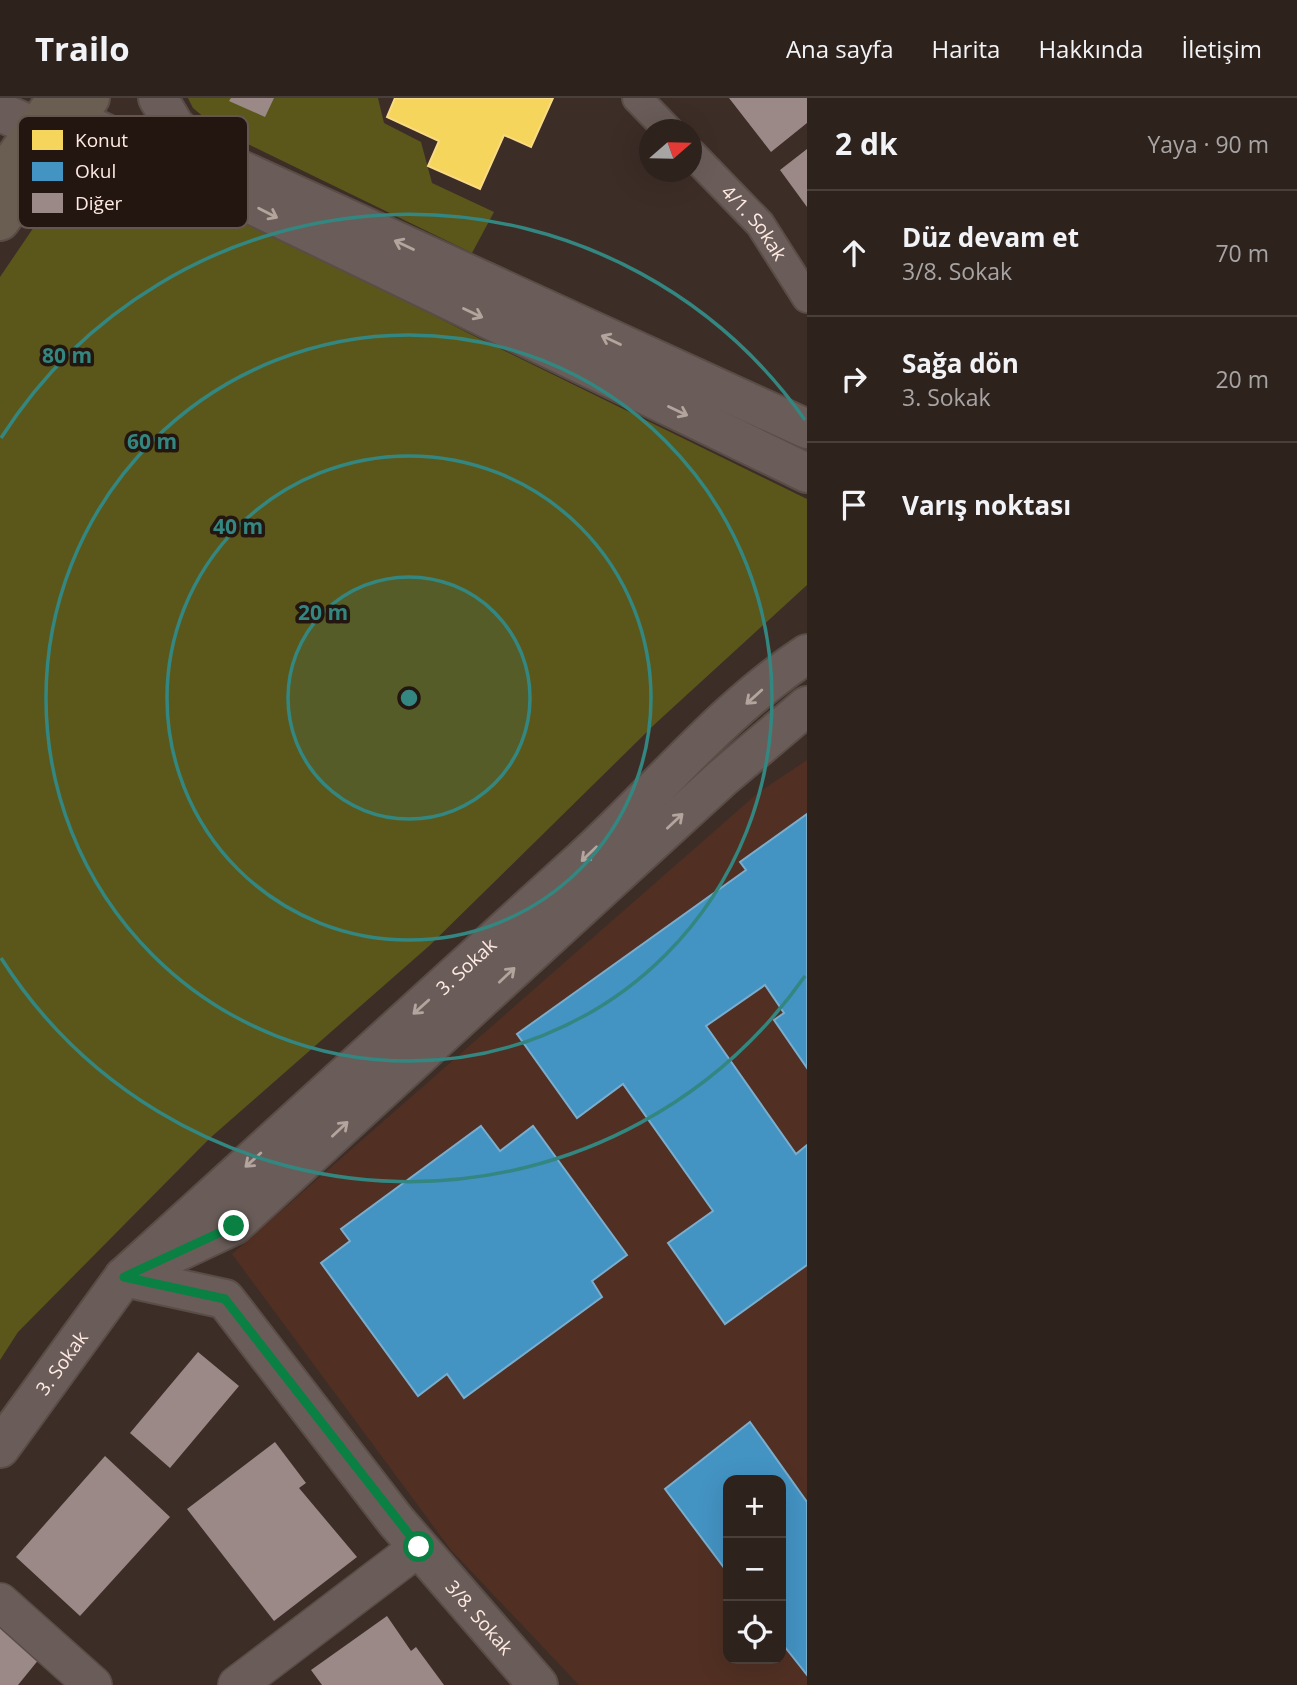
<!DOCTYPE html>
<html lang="tr">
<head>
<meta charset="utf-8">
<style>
  :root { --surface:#2e221d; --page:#362a26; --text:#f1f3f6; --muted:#a7a4a4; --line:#493f3b }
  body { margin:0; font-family:"Open Sans",sans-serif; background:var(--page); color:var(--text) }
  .controls { position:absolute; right:21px; bottom:21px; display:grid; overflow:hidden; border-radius:14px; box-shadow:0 7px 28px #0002 }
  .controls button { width:63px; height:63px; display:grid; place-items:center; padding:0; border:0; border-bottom:2px solid var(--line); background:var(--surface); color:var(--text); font:35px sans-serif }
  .compass { position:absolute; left:639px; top:21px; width:63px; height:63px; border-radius:50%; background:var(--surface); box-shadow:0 7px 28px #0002; rotate:70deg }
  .stop { position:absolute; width:21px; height:21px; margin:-16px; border:5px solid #0b8043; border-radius:50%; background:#fff }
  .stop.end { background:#0b8043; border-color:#fff; box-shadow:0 2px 7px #0008 }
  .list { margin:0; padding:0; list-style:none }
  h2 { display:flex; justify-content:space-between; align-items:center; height:91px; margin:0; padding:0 28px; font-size:30px }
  h2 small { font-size:23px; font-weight:400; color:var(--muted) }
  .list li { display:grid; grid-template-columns:46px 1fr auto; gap:21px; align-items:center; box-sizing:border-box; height:126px; padding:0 28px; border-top:2px solid var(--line) }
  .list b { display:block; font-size:26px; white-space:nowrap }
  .list p { margin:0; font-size:23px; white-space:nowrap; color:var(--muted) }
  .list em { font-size:23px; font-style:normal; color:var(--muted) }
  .icon { flex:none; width:38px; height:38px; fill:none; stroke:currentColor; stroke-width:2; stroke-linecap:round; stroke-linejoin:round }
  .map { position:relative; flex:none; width:807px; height:1587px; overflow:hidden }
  header { display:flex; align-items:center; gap:42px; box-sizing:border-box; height:98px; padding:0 35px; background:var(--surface); border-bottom:2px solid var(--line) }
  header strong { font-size:33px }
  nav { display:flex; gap:38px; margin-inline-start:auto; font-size:24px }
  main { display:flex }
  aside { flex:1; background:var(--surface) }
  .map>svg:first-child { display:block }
  .built { fill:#513023; fill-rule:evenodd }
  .green { fill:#5b571b }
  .homes { fill:#f6d55c; stroke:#f8db84; stroke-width:2 }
  .schools { fill:#4393c3; stroke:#7badcd; stroke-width:2 }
  .building { fill:#9b8988 }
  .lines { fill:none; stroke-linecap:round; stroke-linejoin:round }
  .pedestrian-casing { stroke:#5a4c47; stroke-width:32 }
  .minor-casing { stroke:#5a4c47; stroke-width:40 }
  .tertiary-casing { stroke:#5a4c47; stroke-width:42 }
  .secondary-casing { stroke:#5a4c47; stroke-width:42 }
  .primary-casing { stroke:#5a4c47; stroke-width:42 }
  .pedestrian { stroke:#6a5d59; stroke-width:28 }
  .minor { stroke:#6a5d59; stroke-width:37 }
  .tertiary { stroke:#6a5d59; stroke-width:38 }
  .secondary { stroke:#6a5d59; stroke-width:38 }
  .primary { stroke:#6a5d52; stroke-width:38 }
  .oneway { stroke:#b4a49e }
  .route { stroke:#0b8043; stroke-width:9 }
  .ring { fill:none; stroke:#338780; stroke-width:3.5 }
  .labels { text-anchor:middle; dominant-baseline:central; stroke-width:7; stroke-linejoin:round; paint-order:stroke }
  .street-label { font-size:19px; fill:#feeae3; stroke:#231510 }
  .key { fill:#231510; stroke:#65554f; stroke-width:2 }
  .key-label { font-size:19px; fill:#feeae3 }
  .centre { fill:#338780; stroke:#231510; stroke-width:3.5 }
  .ring-label { font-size:21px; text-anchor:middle; font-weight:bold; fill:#338780; stroke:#231510; stroke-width:7; stroke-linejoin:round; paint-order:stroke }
</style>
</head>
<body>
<header>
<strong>Trailo</strong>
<nav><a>Ana sayfa</a><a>Harita</a><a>Hakkında</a><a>İletişim</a></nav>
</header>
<main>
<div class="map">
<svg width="807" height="1587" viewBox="0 0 807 1587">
  <rect width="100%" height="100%" fill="#3d2d27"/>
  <path class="built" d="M807,662V1587H579L451,1452L232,1156L758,695ZM728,1382H781V1561H728Z"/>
  <path class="green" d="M188,0H378L384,25L421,44L432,85L494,114L472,155L219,32L193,10Z
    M93,42L468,235L807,401V487L656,625L429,848L210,1040L18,1234L0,1262V179Z"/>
  <path class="homes" d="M395,0H553L531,49L504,37L480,91L428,68L439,43L387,19Z"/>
  <path class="schools" d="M807,716V970L774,922L784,915L765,887L706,928L796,1056L807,1047V1167L725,1226L668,1145L713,1113L623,986L577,1020L517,936L746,772L740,764Z
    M481,1028L500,1053L533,1028L627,1157L592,1183L602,1199L464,1300L447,1276L418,1298L321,1165L350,1143L341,1131Z
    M750,1324L807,1404V1577L781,1544V1382H728V1475L665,1391Z"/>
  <path class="building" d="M231,0H274L265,19L229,3Z
    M729,0H807V25L771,54Z
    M807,51V109L780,72Z
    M198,1254L239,1288L170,1370L130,1335Z
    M275,1344L306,1385L299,1390L357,1459L274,1523L187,1411Z
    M105,1358L170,1419L80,1518L16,1459Z
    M387,1518L411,1553L416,1549L444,1587H322L311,1572Z
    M0,1519L44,1555L18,1587H0Z"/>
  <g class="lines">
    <g class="pedestrian-casing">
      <g id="pedestrian">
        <path d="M637,0L668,32"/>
        <path id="s1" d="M692,56L760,126L807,200"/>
      </g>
    </g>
    <g class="minor-casing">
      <path id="minor" d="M0,1504L93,1587
        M237,1587L419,1449"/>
    </g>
    <g class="tertiary-casing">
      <g id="tertiary">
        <path id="s2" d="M0,1350L124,1179"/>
      </g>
    </g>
    <g class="secondary-casing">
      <g id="secondary">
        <path d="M158,0L174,27L197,52L807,331"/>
        <path d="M0,14L35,29L69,22"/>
        <path d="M75,21L807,375"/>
        <path d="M158,1163L234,1127L722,680L807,608"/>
        <path id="s3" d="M124,1179C277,1040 430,902 581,763C656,695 722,612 807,556"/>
        <path id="s4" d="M124,1179L225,1201L396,1423L538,1587"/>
      </g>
    </g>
    <g class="primary-casing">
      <path id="primary" d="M0,81L57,0
        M0,123L90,0"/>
    </g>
    <use href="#pedestrian" class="pedestrian"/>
    <use href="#minor" class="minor"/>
    <use href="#tertiary" class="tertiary"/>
    <use href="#secondary" class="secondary"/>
    <use href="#primary" class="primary"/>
  </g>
  <defs><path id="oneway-shaft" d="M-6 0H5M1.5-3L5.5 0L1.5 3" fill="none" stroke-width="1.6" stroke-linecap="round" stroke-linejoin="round" transform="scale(1.75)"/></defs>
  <g class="oneway">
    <use href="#oneway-shaft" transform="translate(268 115) rotate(27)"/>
    <use href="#oneway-shaft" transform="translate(404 147) rotate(-155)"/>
    <use href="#oneway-shaft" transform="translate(473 215) rotate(25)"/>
    <use href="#oneway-shaft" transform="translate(611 242) rotate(-155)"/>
    <use href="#oneway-shaft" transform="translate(678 313) rotate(25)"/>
    <use href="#oneway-shaft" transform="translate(754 599) rotate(138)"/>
    <use href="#oneway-shaft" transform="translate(675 723) rotate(-43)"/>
    <use href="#oneway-shaft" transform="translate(589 756) rotate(136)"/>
    <use href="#oneway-shaft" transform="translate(507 877) rotate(-43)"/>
    <use href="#oneway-shaft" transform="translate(421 909) rotate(138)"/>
    <use href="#oneway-shaft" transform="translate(340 1031) rotate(-43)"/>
    <use href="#oneway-shaft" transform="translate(253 1062) rotate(138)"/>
  </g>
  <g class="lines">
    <path class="route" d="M234,1128L124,1179L225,1201L419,1449"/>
  </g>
  <circle cx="409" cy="600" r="121" fill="#338780" fill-opacity=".12"/>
  <g class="ring">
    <circle cx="409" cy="600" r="121"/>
    <circle cx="409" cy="600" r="242"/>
    <circle cx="409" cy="600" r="363"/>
    <path d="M805 878A484 484 0 0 1 1 860M1 340A484 484 0 0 1 805 322"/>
  </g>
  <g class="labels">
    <g class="street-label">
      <text stroke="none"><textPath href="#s1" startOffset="93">4/1. Sokak</textPath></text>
      <text stroke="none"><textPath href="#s3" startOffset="462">3. Sokak</textPath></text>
      <text stroke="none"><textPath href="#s2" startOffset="105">3. Sokak</textPath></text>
      <text stroke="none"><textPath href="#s4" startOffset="511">3/8. Sokak</textPath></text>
    </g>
  </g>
  <rect x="18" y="18" width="230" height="112" rx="10" class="key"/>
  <rect x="32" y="32" width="31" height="20" fill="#f6d55c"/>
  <rect x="32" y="64" width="31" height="19" fill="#4393c3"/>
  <rect x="32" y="95" width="31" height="20" fill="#9b8988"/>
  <g class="key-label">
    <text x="75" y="49">Konut</text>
    <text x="75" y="80">Okul</text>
    <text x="75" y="112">Diğer</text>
  </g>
  <circle cx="409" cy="600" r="10" class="centre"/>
  <g class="ring-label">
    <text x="67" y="265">80 m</text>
    <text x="152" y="351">60 m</text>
    <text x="238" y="436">40 m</text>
    <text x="323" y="522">20 m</text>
  </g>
</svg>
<div class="controls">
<button>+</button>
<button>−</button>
<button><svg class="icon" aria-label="locate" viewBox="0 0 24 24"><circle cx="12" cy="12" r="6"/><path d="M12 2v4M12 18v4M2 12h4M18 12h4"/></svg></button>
</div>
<svg class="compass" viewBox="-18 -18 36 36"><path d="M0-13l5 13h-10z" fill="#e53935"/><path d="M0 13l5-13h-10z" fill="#a7a4a4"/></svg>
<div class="stop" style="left:419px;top:1449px"></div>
<div class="stop end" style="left:234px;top:1128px"></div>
</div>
<aside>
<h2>2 dk<small>Yaya · 90 m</small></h2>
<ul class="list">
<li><svg class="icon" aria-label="ahead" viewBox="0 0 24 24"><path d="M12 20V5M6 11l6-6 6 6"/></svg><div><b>Düz devam et</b><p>3/8. Sokak</p></div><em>70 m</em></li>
<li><svg class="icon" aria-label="right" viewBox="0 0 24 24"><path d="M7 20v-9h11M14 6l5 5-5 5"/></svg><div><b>Sağa dön</b><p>3. Sokak</p></div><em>20 m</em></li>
<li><svg class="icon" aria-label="arrive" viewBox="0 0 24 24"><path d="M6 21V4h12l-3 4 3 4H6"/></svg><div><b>Varış noktası</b></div></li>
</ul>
</aside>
</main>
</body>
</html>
